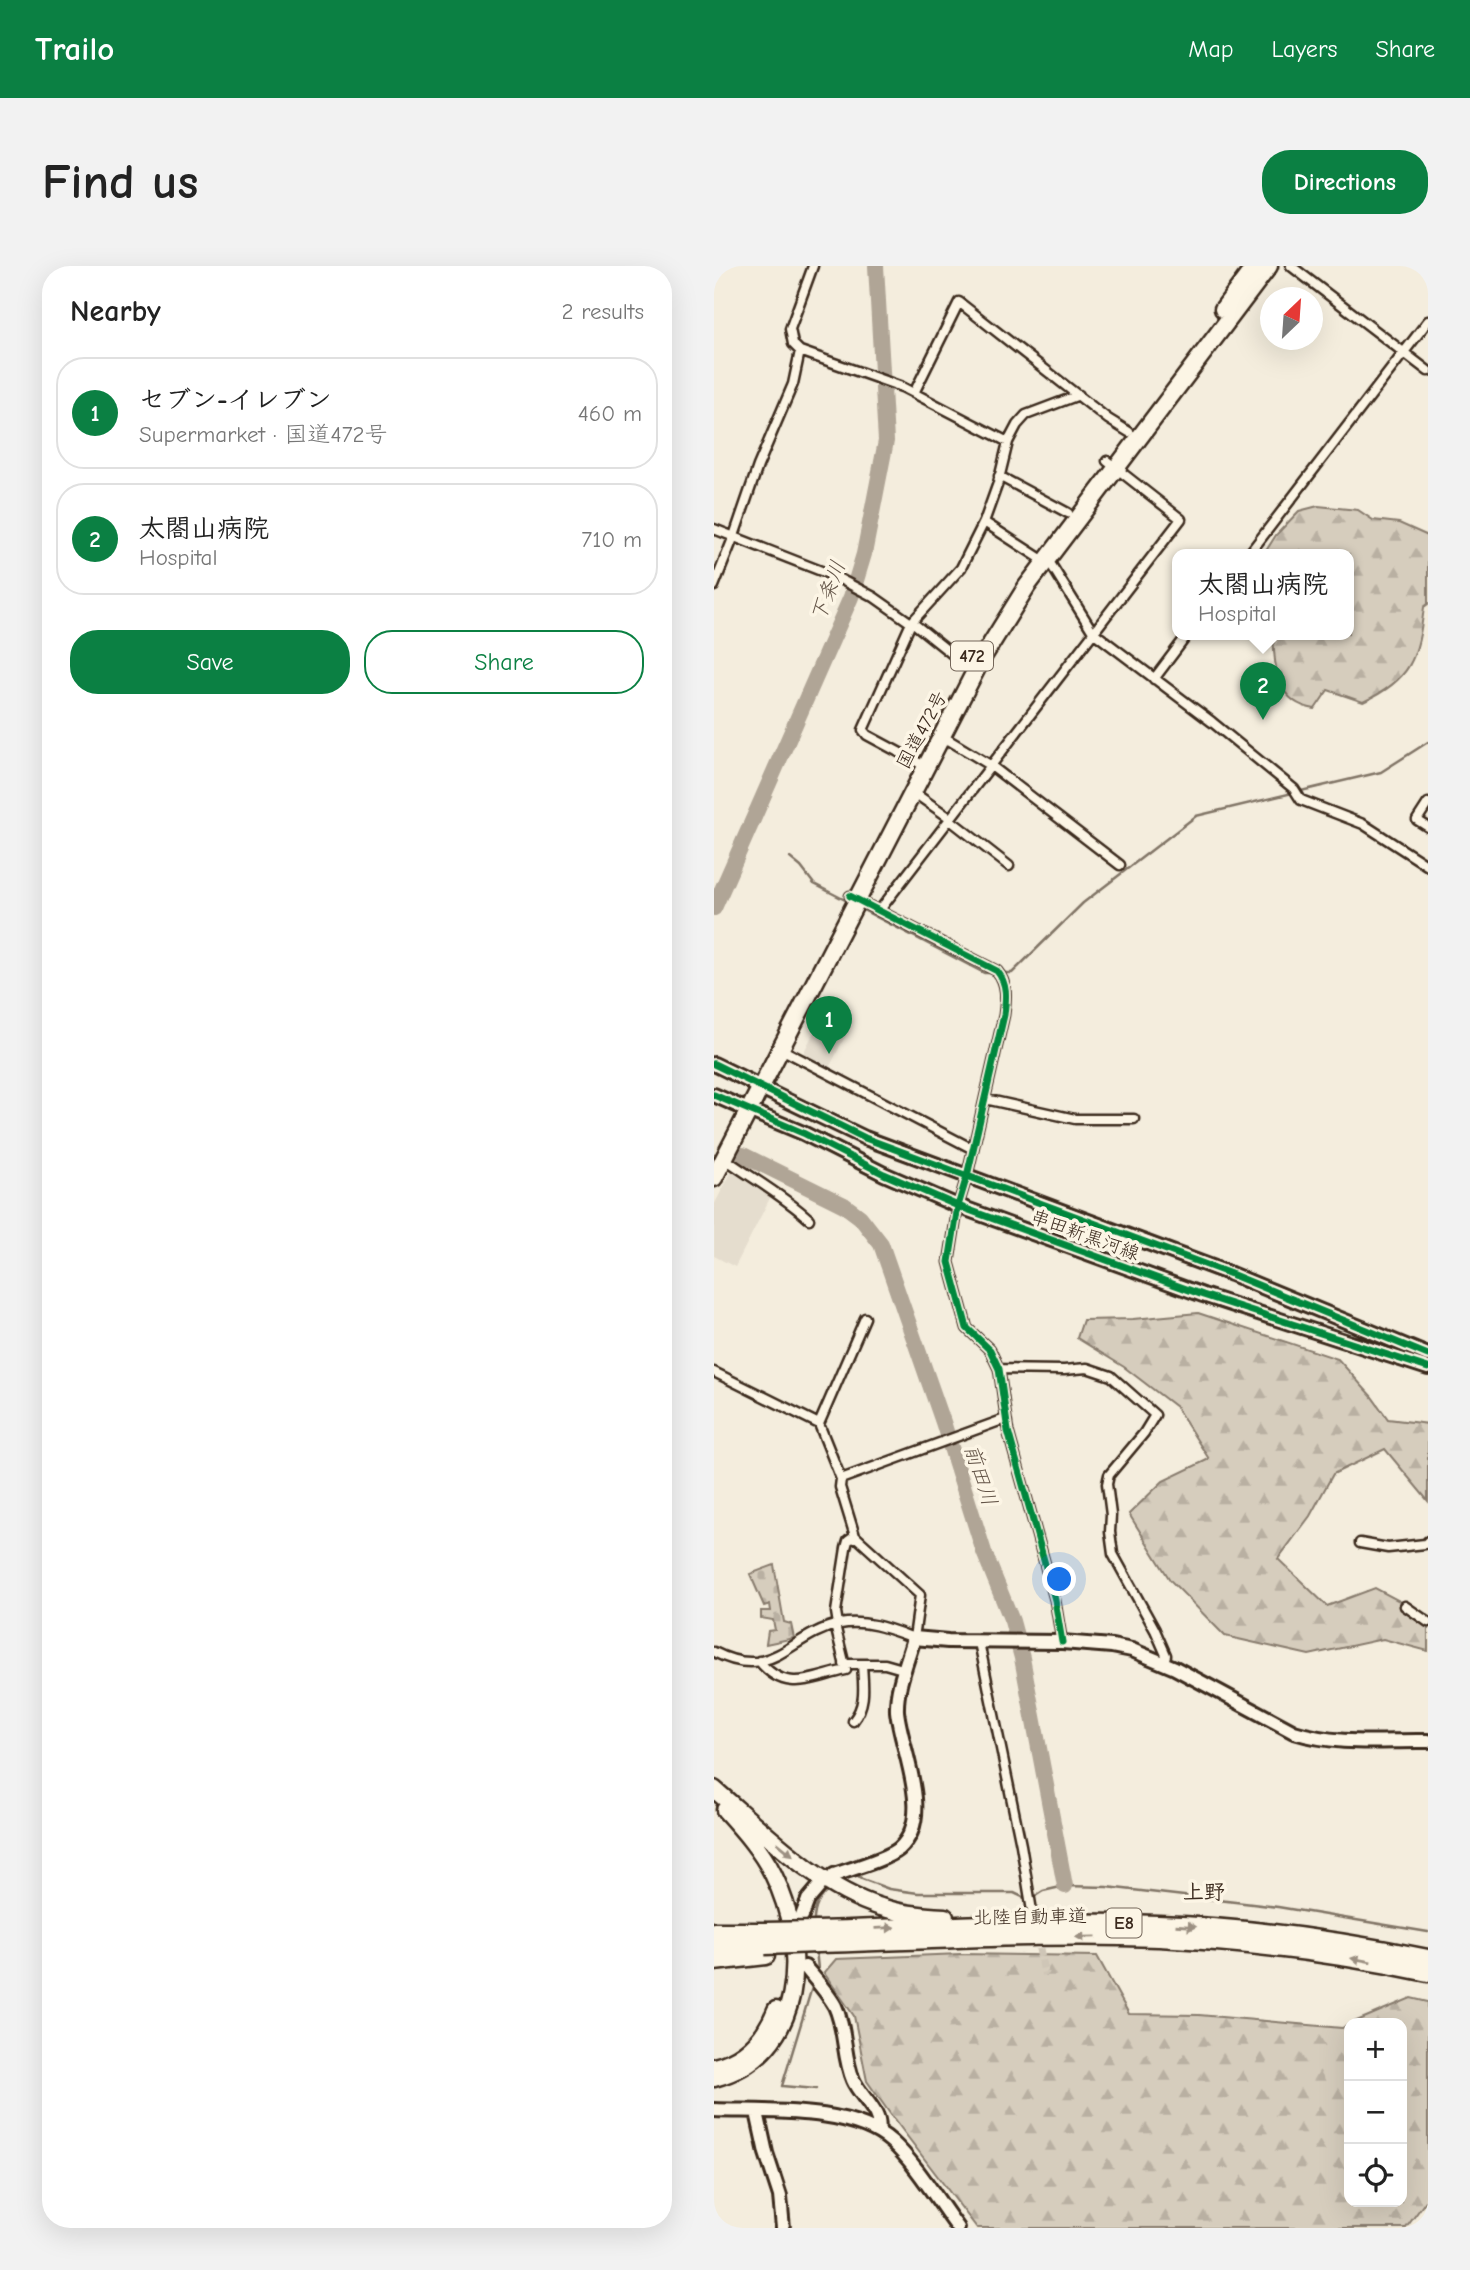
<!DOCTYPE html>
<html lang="en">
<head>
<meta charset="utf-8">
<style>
  :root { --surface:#fff; --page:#f2f2f2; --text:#222; --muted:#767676; --line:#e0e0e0; --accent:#0b8043 }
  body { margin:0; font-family:"Comic Neue","Klee One",sans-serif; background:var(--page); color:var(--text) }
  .controls { position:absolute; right:21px; bottom:21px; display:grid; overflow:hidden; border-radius:14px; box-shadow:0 7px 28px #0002 }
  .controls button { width:63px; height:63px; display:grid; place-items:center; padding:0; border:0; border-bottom:2px solid var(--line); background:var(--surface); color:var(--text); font:35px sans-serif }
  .compass { position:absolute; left:546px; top:21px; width:63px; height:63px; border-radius:50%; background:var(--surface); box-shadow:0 7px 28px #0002; rotate:25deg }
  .you { position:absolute; left:346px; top:1314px; width:24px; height:24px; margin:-18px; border:5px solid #fff; border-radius:50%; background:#1a73e8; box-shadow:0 0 0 10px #1a73e833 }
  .badge { display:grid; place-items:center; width:46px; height:46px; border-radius:50%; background:var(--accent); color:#fff; font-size:23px; font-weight:700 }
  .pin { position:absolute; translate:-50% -58px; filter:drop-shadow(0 2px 4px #0008) }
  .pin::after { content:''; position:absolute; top:37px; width:24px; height:21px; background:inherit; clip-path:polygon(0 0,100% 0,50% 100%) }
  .popup { position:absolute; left:458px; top:283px; width:182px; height:91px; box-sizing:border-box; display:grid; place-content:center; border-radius:14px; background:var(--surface); filter:drop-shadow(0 2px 5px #0005); font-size:23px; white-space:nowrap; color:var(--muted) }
  .popup b { font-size:26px; color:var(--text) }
  .popup::after { content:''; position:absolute; left:50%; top:100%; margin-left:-14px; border:14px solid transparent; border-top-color:var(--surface) }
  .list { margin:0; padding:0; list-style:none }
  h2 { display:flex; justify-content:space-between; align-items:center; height:91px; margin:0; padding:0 28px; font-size:30px }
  h2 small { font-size:23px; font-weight:400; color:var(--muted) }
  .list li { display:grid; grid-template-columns:46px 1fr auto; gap:21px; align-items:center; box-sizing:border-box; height:112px; margin:0 14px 14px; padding:0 14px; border:2px solid var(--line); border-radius:28px }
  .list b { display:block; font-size:26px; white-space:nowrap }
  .list p { margin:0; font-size:23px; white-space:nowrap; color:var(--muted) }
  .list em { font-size:23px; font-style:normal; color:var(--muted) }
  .actions { display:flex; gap:14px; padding:21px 28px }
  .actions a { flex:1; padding:16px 0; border:2px solid var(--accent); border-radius:28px; text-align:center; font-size:24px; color:var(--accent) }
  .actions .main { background:var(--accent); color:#fff }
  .icon { flex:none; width:38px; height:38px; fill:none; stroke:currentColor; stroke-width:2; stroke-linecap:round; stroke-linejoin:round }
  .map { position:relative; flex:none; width:714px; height:1962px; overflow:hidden; border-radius:28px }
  header { display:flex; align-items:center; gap:42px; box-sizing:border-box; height:98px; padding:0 35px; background:var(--accent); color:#fff }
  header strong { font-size:33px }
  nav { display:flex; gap:38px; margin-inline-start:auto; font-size:24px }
  .intro { display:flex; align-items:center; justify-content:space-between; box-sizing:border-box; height:168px; padding:0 42px }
  h1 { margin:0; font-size:49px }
  .button { padding:18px 32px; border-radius:28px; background:var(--accent); color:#fff; font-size:24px; font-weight:700 }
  main { display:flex; gap:42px; padding:0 42px }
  aside { flex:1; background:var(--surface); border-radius:28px; box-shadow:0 7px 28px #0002 }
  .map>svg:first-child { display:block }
  .built { fill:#e5ddce }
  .forest { fill:url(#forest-firs); stroke:#887c6e; stroke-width:2 }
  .cemetery { fill:url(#cemetery-stones); stroke:#887c6e; stroke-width:2 }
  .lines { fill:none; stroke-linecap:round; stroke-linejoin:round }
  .stream { stroke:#817466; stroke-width:2.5 }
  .river { stroke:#b0a596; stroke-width:16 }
  .street-tunnel { stroke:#cfc6b7; stroke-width:8; stroke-dasharray:8 4; stroke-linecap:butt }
  .street-casing { stroke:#3b2a1e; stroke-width:13 }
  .secondary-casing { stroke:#3b2a1e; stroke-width:18 }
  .primary-casing { stroke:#3b2a1e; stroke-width:18 }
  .highway-casing { stroke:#3b2a1e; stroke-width:21 }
  .street { stroke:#fcf5e5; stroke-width:8 }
  .secondary { stroke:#fcf5e5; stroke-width:12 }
  .primary { stroke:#fcf5e5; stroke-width:12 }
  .highway { stroke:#fcf5e5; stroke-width:16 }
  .highway-bridge-casing { stroke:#3b2a1e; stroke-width:21; stroke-linecap:butt }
  .highway-bridge { stroke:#fcf5e5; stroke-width:16 }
  .cycleway-casing { stroke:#fcf5e5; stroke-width:11 }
  .cycleway { stroke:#00873e; stroke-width:7 }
  .oneway { fill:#9c9082 }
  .labels { text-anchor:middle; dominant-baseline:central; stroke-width:7; stroke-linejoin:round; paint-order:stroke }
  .shield { fill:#fcf5e5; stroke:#75675a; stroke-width:2 }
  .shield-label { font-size:18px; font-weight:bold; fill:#3b2a1e }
  .street-label { font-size:19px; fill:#3b2a1e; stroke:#fcf5e5 }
  .water-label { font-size:21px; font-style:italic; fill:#645548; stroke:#fcf5e5 }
  .neighbourhood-label { font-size:21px; font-weight:bold; fill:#3b2a1e; stroke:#fcf5e5 }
</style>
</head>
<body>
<header>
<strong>Trailo</strong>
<nav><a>Map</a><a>Layers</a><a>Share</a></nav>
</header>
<div class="intro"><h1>Find us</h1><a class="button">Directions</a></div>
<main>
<aside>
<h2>Nearby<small>2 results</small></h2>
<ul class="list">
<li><span class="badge">1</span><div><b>セブン-イレブン</b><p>Supermarket · 国道472号</p></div><em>460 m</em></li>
<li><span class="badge">2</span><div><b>太閤山病院</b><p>Hospital</p></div><em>710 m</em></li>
</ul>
<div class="actions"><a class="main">Save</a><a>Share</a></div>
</aside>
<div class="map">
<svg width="714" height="1962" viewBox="0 0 714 1962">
  <defs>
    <pattern id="forest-firs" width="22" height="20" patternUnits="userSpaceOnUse" patternTransform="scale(1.75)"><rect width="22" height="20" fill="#d6cdbd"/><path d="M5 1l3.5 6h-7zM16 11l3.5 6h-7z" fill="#b9b0a2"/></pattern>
    <pattern id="cemetery-stones" width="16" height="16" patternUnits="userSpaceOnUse" patternTransform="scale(1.75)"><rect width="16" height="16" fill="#d6cdbd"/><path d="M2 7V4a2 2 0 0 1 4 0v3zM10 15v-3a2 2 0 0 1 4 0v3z" fill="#b9b0a2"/></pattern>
  </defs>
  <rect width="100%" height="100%" fill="#f4eddd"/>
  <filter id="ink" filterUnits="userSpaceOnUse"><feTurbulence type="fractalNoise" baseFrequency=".0143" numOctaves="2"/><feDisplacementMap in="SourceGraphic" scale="14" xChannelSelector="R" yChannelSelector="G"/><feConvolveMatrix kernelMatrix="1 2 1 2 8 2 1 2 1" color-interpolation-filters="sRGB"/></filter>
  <g filter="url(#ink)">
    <path class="built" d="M112,742L139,755L114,804L88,790Z
      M19,903L57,930L21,1001L0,990V939Z"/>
    <path class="forest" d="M604,240L644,244L659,254L685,257L714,270V338L710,341C704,392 697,414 649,436L614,424L601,443C561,437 561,401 559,368H635V288H550L562,269L585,245Z
      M484,1047L624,1093L658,1131L674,1153L714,1158V1235L671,1183L619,1208L596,1250L564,1293L613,1340L661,1322L714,1350V1385L669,1373L595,1389L511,1370L456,1314L415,1248L449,1215L495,1193L462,1141L410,1101L363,1072L369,1054L419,1053Z
      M247,1688L383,1690L415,1748L485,1749L628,1762L635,1759V1936H688V1757H638L697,1732L714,1736V1932L692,1962H263L177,1849L153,1815L140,1750L110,1707L122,1693Z"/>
    <path class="cemetery" d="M60,1299L70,1356L77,1358L80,1372L52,1378L54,1365L61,1364L59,1354L47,1352V1345H57L56,1338L50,1340L36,1308Z"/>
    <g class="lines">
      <path class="stream" d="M76,592L87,601L100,618L137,637
        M145,642L270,707H280
        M287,707H298L369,637L482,550L667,506L714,476
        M142,1608L148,1613L175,1623L204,1627H300L315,1634L329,1625L351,1620L393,1621L564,1641L714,1666
        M100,1660C99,1645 104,1632 116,1623
        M102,1708L104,1703L102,1684
        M99,1718L68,1820L102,1823"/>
      <path class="river" d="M0,642L137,331L150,288L172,175L162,0
        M29,889L130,939L146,951L167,978L229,1156L270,1286L298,1355L308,1392L351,1620"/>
      <path class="street-tunnel" d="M323,1671L331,1709"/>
      <g class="street-casing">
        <path id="street" d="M99,0L76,63L79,78L86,85L188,121L294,176
          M577,0L714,105
          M200,127L245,36L394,153L415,166
          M285,210L354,247
          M270,256L338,300L379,366L498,456L580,523L587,534L649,558L714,600
          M0,263L120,310L160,331L197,357
          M535,288L714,55
          M0,320L20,270L44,200L79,118L86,85
          M198,356L253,400
          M440,413L474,368
          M228,470L276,499L406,599
          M205,497L153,469L149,464L197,357L247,302L270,256L284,217L294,176L303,159L312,149L365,129
          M199,526L236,552
          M714,537L703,554L714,561
          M235,553L295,600
          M136,630L283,705C294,718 292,733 290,749L253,910L244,940L235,996L253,1062L276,1084L285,1103L294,1165L341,1334L348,1376
          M165,645L467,253L393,195
          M67,783L259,883
          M271,833L361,853H420
          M10,892C39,913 69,929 95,953
          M285,1103L350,1104L373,1102L397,1110L441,1149L430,1167L395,1209L393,1218L397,1249L396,1266L399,1288L441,1364L452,1389L450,1397
          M0,1106L105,1158L127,1213L126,1221L141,1270L134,1275L132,1282L122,1346L124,1358
          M105,1158L151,1052
          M127,1213L291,1153
          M646,1277L674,1282L711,1278L714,1275
          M691,1340L714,1356
          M265,1376L307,1579L319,1651
          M0,1386C60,1417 75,1368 126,1358C152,1353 176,1363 200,1372L206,1329L141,1270
          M45,1395C72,1428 96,1412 132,1404L121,1359
          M130,1398H171L192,1404
          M139,1455C153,1438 149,1419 148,1398"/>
      </g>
      <g class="secondary-casing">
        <path id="secondary" d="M39,818L151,872L517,1008L714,1089
          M27,841L89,867L170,908L244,940L489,1029L714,1102
          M120,1609C137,1603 173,1593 185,1583C221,1551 187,1485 183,1445C182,1421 194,1394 200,1372L234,1375L348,1376L398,1380L418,1384L461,1402L580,1466C625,1480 669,1474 714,1475
          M88,1650L94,1634L105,1621
          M91,1701C101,1713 113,1726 121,1740C132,1763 129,1791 139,1814C146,1831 169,1846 164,1865
          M0,1844C51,1846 139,1840 178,1876C202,1898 224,1935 244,1962
          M43,1846L52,1887L66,1930L69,1962"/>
      </g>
      <g class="primary-casing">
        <path id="primary" d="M0,798L39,817
          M0,829L27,841"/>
      </g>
      <g class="highway-casing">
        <path id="highway" d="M509,43L541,0
          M0,912L267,394L313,320L555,0
          M0,1523C49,1565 104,1622 167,1641C187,1648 209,1650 231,1651
          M103,1664C217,1661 331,1653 444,1658C535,1661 625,1674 714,1692
          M0,1665H50
          M104,1678C218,1675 332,1667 445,1672C535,1677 626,1688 714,1707
          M0,1680H51
          M0,1696L52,1690
          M0,1801C31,1794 51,1772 62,1744
          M0,1812C92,1788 95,1680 59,1608C47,1584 29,1564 11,1544"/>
      </g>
      <use href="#street" class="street"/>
      <use href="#secondary" class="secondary"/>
      <use href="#primary" class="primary"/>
      <use href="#highway" class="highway"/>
      <g class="highway-bridge-casing">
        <path id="highway-bridge" d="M50,1665L103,1664
          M51,1680L104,1678"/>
      </g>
      <use href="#highway-bridge" class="highway-bridge"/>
      <g class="cycleway-casing">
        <path id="cycleway" d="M136,630L283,705C294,718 292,733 290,749L253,910L244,940L235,996L253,1062L276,1084L285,1103L294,1165L341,1334L348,1376
          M0,798L151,872L517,1008L714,1089
          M0,829L89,867L170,908L244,940L489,1029L714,1102"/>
      </g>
      <use href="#cycleway" class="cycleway"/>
    </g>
    <defs><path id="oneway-solid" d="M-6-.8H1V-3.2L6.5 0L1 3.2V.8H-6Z" transform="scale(1.75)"/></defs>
    <g class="oneway">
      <use href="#oneway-solid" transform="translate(71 1583) rotate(39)"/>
      <use href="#oneway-solid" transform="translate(472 1660) rotate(4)"/>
      <use href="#oneway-solid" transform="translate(171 1662) rotate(-2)"/>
      <use href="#oneway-solid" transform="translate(372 1671) rotate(179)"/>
      <use href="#oneway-solid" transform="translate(647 1694) rotate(-170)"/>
    </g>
  </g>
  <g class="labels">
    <g class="shield">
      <rect x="237" y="375.5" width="42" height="29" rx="5"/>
      <rect x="392.5" y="1642.5" width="35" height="29" rx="5"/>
    </g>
    <g class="shield-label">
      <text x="258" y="390">472</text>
      <text x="410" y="1657">E8</text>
    </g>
    <g class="street-label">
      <text transform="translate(208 464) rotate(-62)">国道472号</text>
      <text transform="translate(371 969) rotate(20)">串田新黒河線</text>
      <text transform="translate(316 1651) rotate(-1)">北陸自動車道</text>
    </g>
    <g class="water-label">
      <text transform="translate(114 325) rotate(-70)">下条川</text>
      <text transform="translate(267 1209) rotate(72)">前田川</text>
    </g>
    <g class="neighbourhood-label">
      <text x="490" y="1626">上野</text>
    </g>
  </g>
</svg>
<div class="controls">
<button>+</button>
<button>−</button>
<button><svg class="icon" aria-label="locate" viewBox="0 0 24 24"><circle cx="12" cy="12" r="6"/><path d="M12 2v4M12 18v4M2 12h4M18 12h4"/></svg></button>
</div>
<svg class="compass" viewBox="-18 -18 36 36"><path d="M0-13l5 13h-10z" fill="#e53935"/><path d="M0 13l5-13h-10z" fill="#767676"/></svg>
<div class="you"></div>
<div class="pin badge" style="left:115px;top:788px">1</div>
<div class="pin badge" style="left:549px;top:454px">2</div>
<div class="popup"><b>太閤山病院</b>Hospital</div>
</div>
</main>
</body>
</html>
